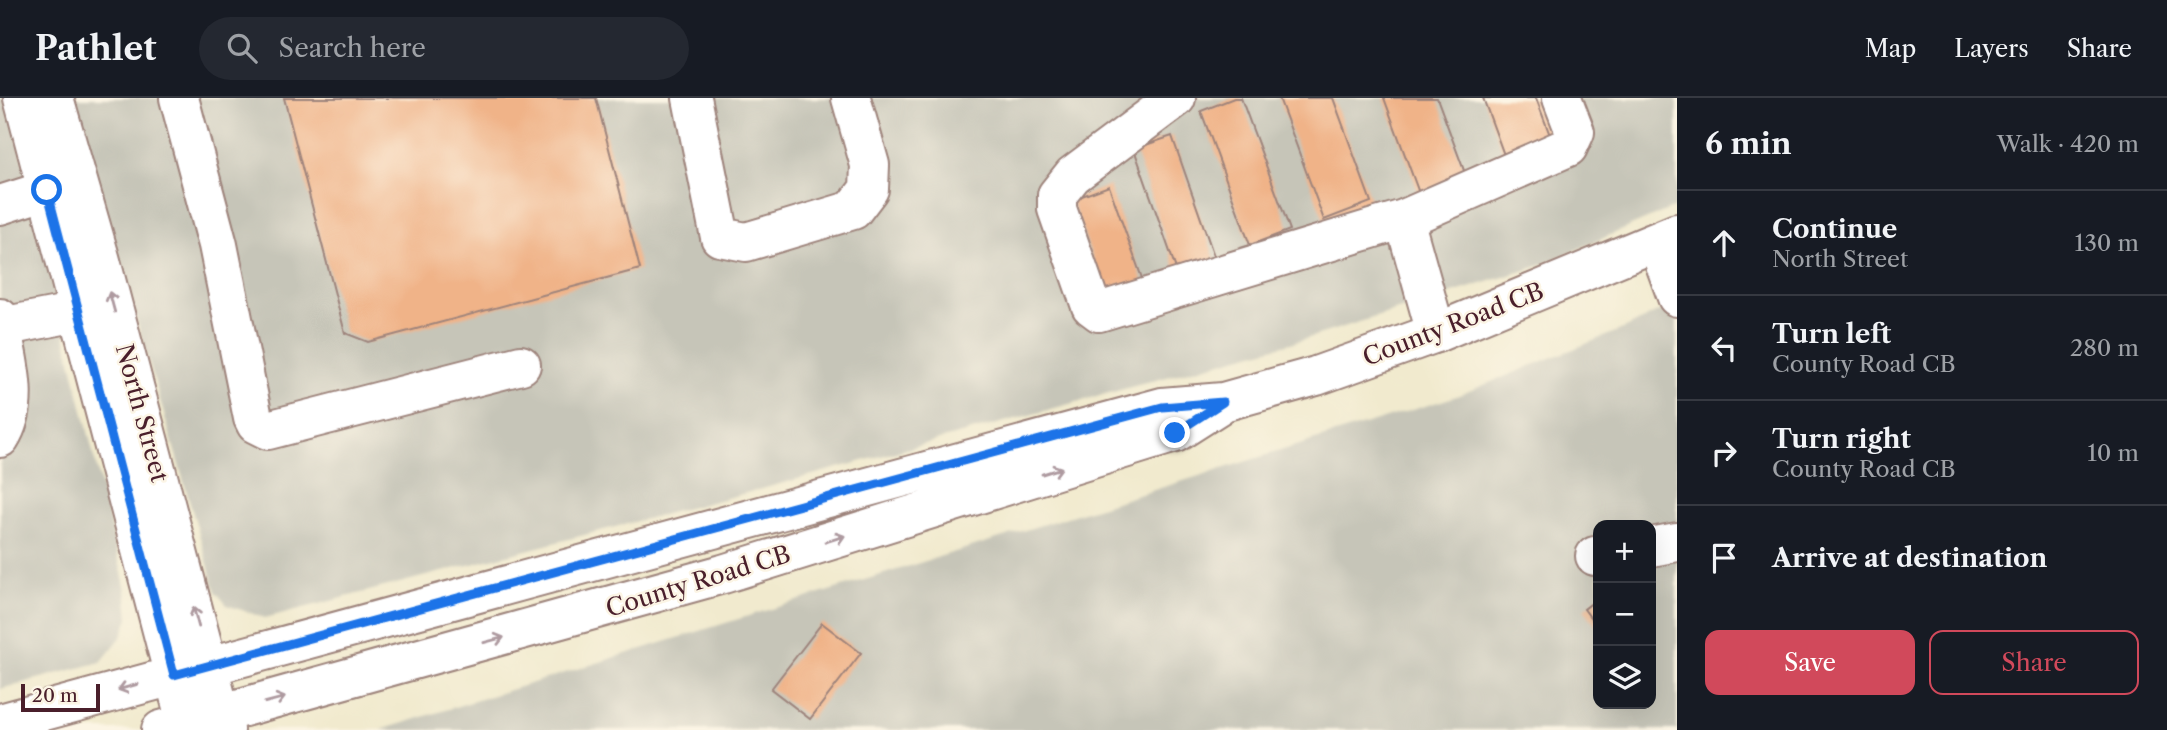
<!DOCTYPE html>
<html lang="en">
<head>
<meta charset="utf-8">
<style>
  :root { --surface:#171b24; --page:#242831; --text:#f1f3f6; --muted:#9ea1a6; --line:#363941; --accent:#d1495b }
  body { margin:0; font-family:"Libre Caslon Text",serif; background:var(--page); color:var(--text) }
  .controls { position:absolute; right:21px; bottom:21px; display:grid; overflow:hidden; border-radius:14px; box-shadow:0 7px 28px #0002 }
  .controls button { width:63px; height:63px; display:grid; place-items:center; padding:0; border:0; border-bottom:2px solid var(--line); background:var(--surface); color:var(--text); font:35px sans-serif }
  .scale { position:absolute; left:21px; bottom:18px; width:79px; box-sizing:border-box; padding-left:7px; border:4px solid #4a1f2b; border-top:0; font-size:19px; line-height:24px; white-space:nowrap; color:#4a1f2b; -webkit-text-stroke:5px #fcf5e5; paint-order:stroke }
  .stop { position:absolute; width:21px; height:21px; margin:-16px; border:5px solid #1a73e8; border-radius:50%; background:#fff }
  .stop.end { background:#1a73e8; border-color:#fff; box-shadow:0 2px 7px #0008 }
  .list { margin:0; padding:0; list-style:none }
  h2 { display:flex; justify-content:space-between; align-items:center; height:91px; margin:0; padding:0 28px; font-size:30px }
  h2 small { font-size:23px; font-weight:400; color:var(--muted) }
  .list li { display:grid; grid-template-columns:46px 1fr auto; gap:21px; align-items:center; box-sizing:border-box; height:105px; padding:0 28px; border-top:2px solid var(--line) }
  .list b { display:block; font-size:26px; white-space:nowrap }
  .list p { margin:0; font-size:23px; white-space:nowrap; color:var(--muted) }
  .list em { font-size:23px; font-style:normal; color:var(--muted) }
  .actions { display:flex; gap:14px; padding:21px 28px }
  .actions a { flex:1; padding:16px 0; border:2px solid var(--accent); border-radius:14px; text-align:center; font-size:24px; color:var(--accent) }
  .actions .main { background:var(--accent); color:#fff }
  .icon { flex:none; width:38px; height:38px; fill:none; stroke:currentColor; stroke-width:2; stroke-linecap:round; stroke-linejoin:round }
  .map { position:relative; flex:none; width:1677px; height:632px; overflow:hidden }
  header { display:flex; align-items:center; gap:42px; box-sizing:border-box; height:98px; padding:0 35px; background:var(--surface); border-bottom:2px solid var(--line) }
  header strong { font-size:33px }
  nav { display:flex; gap:38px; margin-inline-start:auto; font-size:24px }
  .search { width:490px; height:63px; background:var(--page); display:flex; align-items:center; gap:18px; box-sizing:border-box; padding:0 24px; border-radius:38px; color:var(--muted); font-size:26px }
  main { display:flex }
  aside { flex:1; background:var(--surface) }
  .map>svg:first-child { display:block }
  .industrial { fill:#c6c5b8; fill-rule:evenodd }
  .building { fill:#f0b388 }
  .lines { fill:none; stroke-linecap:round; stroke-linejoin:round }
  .minor-casing { stroke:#9e847c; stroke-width:42 }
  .major-casing { stroke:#9e847c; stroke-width:42 }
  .minor { stroke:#fff; stroke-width:38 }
  .major { stroke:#fff; stroke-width:38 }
  .oneway { stroke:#ae9aa0 }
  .route { stroke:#1a73e8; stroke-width:9 }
  .labels { text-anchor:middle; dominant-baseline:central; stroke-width:5; stroke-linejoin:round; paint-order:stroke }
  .street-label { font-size:24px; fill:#4a1f2b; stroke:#fcf5e5 }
</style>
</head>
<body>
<header>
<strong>Pathlet</strong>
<div class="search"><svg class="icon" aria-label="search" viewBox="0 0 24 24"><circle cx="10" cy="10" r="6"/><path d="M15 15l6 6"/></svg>Search here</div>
<nav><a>Map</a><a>Layers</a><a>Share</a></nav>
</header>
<main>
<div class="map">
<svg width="1677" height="632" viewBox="0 0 1677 632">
  <rect width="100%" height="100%" fill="#fcf5e5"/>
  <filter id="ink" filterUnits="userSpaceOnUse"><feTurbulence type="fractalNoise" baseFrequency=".0143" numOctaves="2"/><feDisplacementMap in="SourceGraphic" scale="14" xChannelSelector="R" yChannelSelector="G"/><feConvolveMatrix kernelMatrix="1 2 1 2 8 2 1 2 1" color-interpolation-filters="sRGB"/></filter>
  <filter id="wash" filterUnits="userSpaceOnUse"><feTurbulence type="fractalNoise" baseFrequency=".00686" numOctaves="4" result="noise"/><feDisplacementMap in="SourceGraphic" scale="28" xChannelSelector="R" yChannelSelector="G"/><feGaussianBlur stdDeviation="1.57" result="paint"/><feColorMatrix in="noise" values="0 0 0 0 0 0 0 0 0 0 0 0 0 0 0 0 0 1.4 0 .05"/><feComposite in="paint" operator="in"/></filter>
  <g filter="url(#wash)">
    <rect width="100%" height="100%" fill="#f1eace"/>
    <path class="industrial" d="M0,0H8L17,37L126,492L129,520L122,538L101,564L0,591Z
      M72,0H1677V108L1539,168L1305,241L765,390L265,520L227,507L216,494Z
      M1677,204V632H381L1454,299L1628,229ZM1598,427H1651V606H1598Z"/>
    <g id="blocks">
      <path class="building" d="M284,0H596L640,171L368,244L345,235Z
        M1234,0H1241L1290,132L1250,147L1201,13Z
        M1279,0H1333L1371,104L1324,122Z
        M1384,0H1437L1466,78L1419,95Z
        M1483,0H1536L1551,40L1504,57Z
        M1172,38L1215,161L1177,174L1134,51Z
        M1109,88L1144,186L1107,199L1071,102Z
        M1598,500V530L1584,511Z
        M822,525L861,555L810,621L771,591Z"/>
    </g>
  </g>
  <g filter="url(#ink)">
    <use href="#blocks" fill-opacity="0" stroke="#9e847c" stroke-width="2"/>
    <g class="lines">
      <g class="minor-casing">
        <path id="minor" d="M23,0L188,632
          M54,0L101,163L225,632
          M179,0L218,147L253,320L256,326L268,332L521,267
          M692,0L720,139L746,144L853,112L869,91L870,67L851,0
          M1176,0L1073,77L1057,97V111L1091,208L1099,214L1404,121L1568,49L1575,34L1562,0
          M0,107L47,92
          M1404,121L1436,235
          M1657,144L1677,199
          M0,220C6,259 23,304 0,340
          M1,229L78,214
          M1651,449L1677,444
          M1595,458H1598"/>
      </g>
      <g class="major-casing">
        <path id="major" d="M0,625L1162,309L1223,304L1316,278L1436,235L1677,135
          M161,632L723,476L1175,335L1219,307"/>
      </g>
      <use href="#minor" class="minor"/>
      <use href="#major" class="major"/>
    </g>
    <defs><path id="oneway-shaft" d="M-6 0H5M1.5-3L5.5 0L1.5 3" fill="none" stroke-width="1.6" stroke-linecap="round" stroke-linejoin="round" transform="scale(1.75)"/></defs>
    <g class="oneway">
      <use href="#oneway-shaft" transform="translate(112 204) rotate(-105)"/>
      <use href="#oneway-shaft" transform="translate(1052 373) rotate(-17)"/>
      <use href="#oneway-shaft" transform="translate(835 441) rotate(-18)"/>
      <use href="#oneway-shaft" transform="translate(196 519) rotate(-105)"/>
      <use href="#oneway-shaft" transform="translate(494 542) rotate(-15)"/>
      <use href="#oneway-shaft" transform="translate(128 589) rotate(164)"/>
      <use href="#oneway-shaft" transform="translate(275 602) rotate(-15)"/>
    </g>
  </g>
  <g class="lines" filter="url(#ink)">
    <path class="route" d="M47,92L174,577L1162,309L1223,304L1175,335"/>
  </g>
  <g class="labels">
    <g class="street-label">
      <text transform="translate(1453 226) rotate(-21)">County Road CB</text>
      <text transform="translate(142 315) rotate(75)">North Street</text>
      <text transform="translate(698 483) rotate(-17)">County Road CB</text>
    </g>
  </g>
</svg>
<div class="controls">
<button>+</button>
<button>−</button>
<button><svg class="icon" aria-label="layers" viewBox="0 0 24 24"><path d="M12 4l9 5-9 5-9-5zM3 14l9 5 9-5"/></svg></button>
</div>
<div class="scale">20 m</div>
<div class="stop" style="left:47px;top:92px"></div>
<div class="stop end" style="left:1175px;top:335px"></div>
</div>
<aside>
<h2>6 min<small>Walk · 420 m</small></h2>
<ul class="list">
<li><svg class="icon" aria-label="ahead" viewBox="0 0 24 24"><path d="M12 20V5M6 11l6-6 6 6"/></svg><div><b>Continue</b><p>North Street</p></div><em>130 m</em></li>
<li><svg class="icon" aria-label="left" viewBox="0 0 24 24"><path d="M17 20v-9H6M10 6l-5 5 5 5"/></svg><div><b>Turn left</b><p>County Road CB</p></div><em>280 m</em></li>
<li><svg class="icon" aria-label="right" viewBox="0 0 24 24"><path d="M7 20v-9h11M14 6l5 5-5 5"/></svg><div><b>Turn right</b><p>County Road CB</p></div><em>10 m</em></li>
<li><svg class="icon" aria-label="arrive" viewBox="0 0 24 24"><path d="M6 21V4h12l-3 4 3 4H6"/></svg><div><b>Arrive at destination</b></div></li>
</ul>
<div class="actions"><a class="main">Save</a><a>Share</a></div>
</aside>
</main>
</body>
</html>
